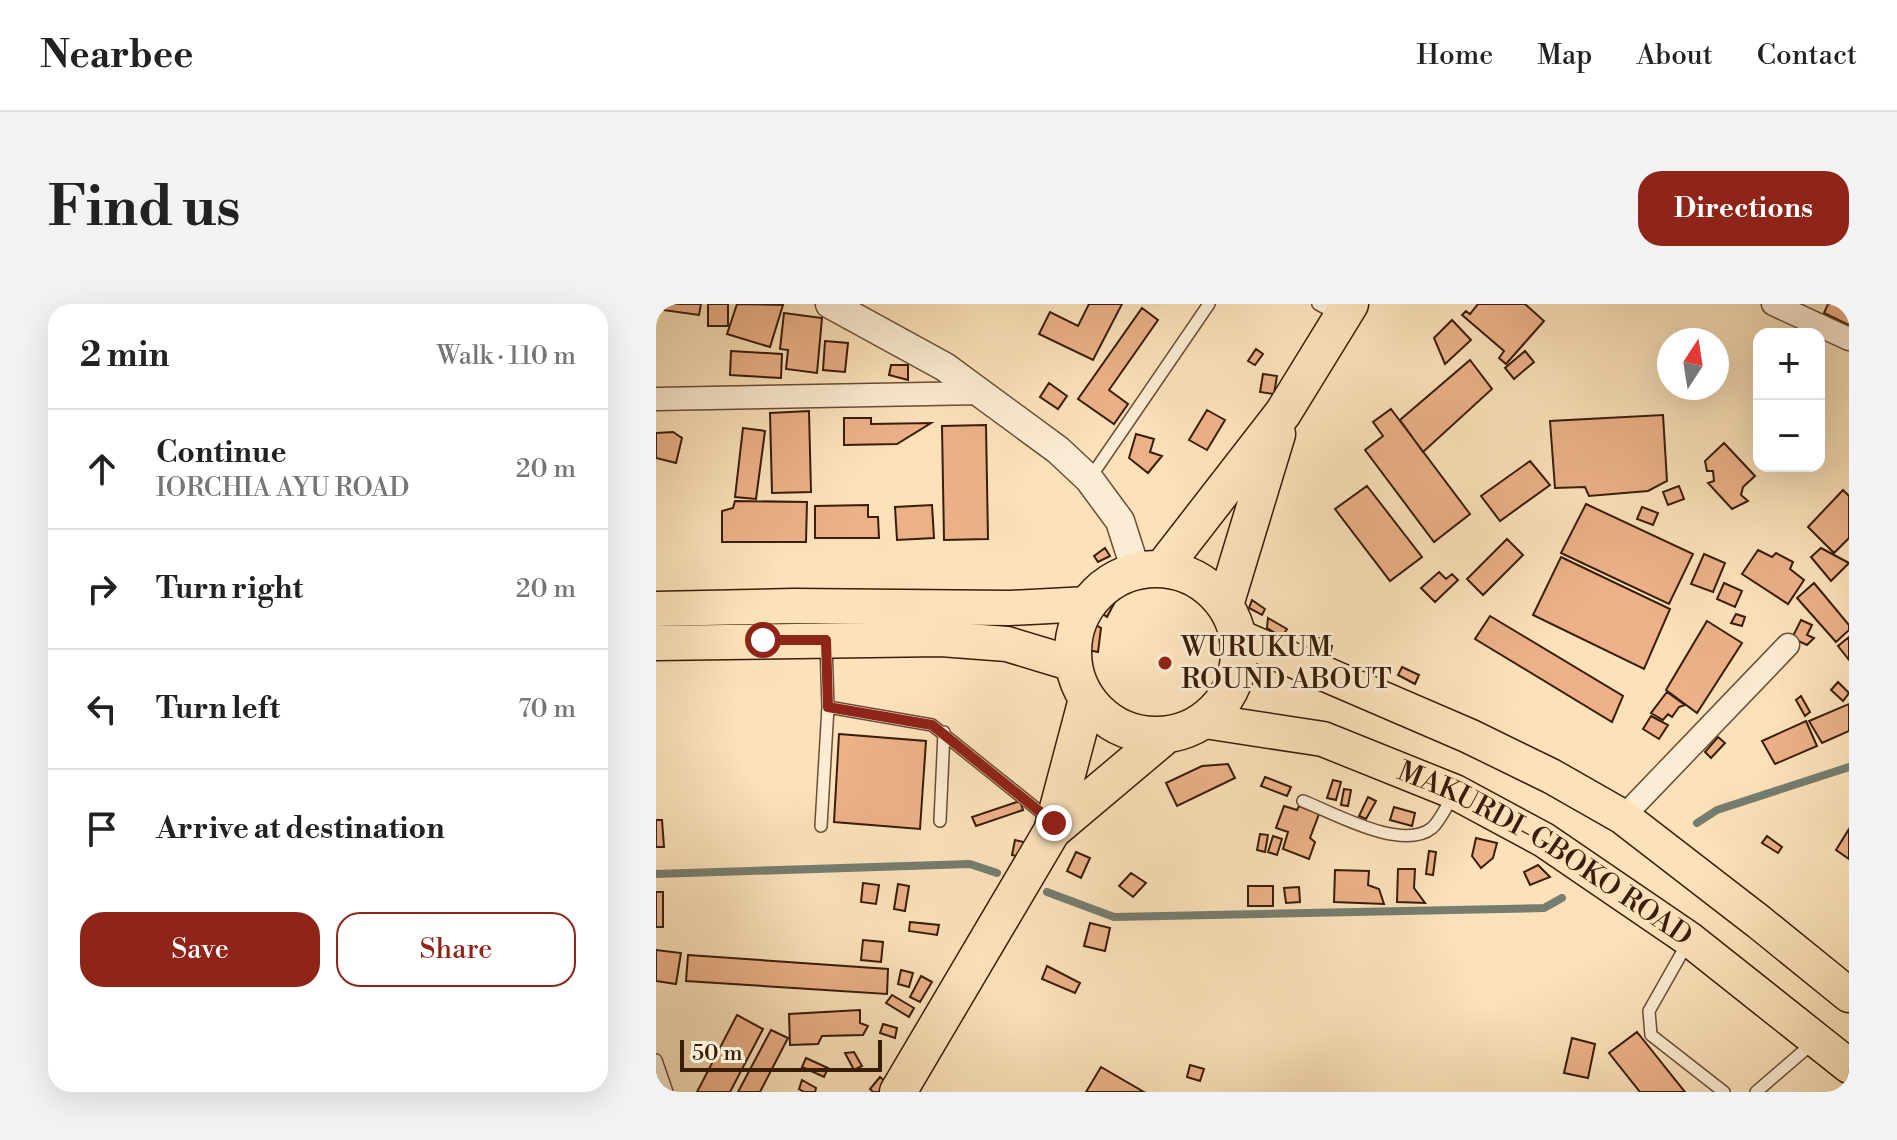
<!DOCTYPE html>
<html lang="en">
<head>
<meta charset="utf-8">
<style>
  :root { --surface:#fff; --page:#f2f2f2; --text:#222; --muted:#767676; --line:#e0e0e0; --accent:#8f2418 }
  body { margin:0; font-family:"Libre Bodoni",serif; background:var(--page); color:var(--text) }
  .controls { position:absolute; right:24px; top:24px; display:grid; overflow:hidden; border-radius:16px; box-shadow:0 8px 32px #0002 }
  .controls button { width:72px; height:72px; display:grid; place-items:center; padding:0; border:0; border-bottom:2px solid var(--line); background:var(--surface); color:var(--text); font:40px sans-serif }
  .compass { position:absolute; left:1001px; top:24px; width:72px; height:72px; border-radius:50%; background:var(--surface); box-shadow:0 8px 32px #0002; rotate:12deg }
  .scale { position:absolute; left:24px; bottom:20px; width:202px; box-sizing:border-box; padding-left:8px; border:4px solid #391d07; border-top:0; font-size:22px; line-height:28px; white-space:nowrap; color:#391d07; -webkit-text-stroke:6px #fcecd3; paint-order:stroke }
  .stop { position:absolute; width:24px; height:24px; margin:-18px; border:6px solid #8f2418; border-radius:50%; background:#fff }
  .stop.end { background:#8f2418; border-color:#fff; box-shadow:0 2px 8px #0008 }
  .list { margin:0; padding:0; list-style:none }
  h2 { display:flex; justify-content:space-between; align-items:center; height:104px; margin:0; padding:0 32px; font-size:34px }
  h2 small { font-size:26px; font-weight:400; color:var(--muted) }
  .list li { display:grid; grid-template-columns:52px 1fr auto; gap:24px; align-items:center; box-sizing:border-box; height:120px; padding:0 32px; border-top:2px solid var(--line) }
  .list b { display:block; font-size:30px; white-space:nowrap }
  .list p { margin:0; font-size:26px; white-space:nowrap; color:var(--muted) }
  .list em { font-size:26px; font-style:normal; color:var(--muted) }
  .actions { display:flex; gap:16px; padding:24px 32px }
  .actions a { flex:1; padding:18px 0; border:2px solid var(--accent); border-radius:24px; text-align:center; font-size:28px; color:var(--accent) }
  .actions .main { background:var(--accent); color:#fff }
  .icon { flex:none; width:44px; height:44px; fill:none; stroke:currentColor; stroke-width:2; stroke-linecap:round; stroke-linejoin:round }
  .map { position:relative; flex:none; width:1193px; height:788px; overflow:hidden; border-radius:24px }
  header { display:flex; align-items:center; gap:48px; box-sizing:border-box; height:112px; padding:0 40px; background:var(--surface); border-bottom:2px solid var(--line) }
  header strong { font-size:38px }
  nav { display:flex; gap:44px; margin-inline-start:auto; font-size:28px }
  .intro { display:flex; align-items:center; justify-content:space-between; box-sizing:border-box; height:192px; padding:0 48px }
  h1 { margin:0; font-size:56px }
  .button { padding:20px 36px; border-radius:24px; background:var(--accent); color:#fff; font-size:28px; font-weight:700 }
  main { display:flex; gap:48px; padding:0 48px }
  aside { flex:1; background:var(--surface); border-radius:24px; box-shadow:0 8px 32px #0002 }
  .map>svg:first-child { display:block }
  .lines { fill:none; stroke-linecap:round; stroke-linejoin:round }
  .stream { stroke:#767d6f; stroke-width:8 }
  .building { fill:#ecb189; stroke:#391d07; stroke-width:2 }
  .service-casing { stroke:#6a4e34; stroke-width:14 }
  .minor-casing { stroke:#6a4e34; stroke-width:25 }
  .tertiary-casing { stroke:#6a4e34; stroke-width:31 }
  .primary-casing { stroke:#391d07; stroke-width:37 }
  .trunk-casing { stroke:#391d07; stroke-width:39 }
  .service { stroke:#fcecd3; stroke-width:11 }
  .minor { stroke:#fcecd3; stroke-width:22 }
  .tertiary { stroke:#fcecd3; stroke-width:28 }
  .primary { stroke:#fbe2bb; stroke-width:34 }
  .trunk { stroke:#fbe2bb; stroke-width:36 }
  .route { stroke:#8f2418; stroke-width:10 }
  .poi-dot { fill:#8f2418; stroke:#fcecd3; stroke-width:3 }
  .labels { text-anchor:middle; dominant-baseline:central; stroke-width:6; stroke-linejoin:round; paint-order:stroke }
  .poi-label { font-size:28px; fill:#391d07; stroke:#fcecd3; text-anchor:start }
  .street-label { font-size:28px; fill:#391d07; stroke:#fcecd3 }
</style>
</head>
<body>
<header>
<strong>Nearbee</strong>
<nav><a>Home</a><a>Map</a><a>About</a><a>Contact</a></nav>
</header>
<div class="intro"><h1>Find us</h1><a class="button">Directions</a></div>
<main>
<aside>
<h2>2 min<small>Walk · 110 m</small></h2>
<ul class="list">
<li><svg class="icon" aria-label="ahead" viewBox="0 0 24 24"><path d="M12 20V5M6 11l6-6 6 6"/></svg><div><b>Continue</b><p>IORCHIA AYU ROAD</p></div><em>20 m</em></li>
<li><svg class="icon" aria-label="right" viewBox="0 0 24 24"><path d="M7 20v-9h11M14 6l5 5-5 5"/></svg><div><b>Turn right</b></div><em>20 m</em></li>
<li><svg class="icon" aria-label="left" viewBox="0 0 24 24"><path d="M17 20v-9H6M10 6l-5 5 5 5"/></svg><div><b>Turn left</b></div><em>70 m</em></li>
<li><svg class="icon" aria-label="arrive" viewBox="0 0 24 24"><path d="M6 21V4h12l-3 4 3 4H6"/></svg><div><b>Arrive at destination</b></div></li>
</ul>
<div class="actions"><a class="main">Save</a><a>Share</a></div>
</aside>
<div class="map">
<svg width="1193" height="788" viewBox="0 0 1193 788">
  <rect width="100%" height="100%" fill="#fbe2bb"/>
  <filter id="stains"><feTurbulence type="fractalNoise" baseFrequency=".0025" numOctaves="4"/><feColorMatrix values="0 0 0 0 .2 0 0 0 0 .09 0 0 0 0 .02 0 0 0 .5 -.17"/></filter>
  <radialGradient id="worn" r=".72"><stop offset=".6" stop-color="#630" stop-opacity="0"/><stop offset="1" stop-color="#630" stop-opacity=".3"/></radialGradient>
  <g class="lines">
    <path class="stream" d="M1041,519L1061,506L1193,463
      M0,570L314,560L341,569
      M391,588L458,613L888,604L906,594"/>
  </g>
  <path class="building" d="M0,0H45L43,11L0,5Z
    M52,0H72V22H52Z
    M81,0L127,1L114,43L71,30Z
    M433,0H466L437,56L383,30L394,8L422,22Z
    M822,0H869L888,17L850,60L843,54L848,47L806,11L810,7L814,10Z
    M1172,0H1193V21L1168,9Z
    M486,4L502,16L453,86L472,100L458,120L422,95Z
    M128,9L166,14L161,69L130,65L132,46L124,45Z
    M796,16L815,36L789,60L778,34Z
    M169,37L192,39L189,68L167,66Z
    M600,45L607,50L599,61L592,57Z
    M75,47L126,50L125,74L74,71Z
    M869,47L878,58L858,75L849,64Z
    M814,56L836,85L767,148L744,116Z
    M235,61H252V76L233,71Z
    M607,70L621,72L618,90L604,88Z
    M393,79L411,92L402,105L384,93Z
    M735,105L814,210L778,238L709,146L727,132L717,118Z
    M551,106L569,116L551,146L533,136Z
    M153,107L155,188L116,189L114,109Z
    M1007,111L1011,177L992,187L933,192L929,183L899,184L894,117Z
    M188,114H215V120L275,119L241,140L188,141Z
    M330,121L332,235L288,236L286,122Z
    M87,124L109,127L100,195L79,193Z
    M17,128L26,134L20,159L0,154V129Z
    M480,130L498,135L494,148L506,152L492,169L473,154Z
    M1068,139L1099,172L1087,183L1085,191L1092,197L1076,205L1052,179L1058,177L1057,167H1051L1049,157Z
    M874,157L894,181L844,217L825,192Z
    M711,182L766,253L734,277L679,205Z
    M1023,182L1028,195L1012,201L1007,188Z
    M1187,186L1193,192V234L1178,249L1152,223Z
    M79,197L151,198L150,238H66V207L77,204Z
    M930,200L1037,250L1013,300L905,249Z
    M212,201V213H222L223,234H159V202Z
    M276,201L278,234L241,236L239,203Z
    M986,203L1002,209L997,221L981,215Z
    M851,235L867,251L827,291L811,275Z
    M449,244L454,252L442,258L438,252Z
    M1165,244L1193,259L1175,277L1155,253Z
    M1102,246L1116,253L1120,249L1137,258L1134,265L1148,276L1132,300L1086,270Z
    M1048,250L1069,259L1057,288L1035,280Z
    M905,253L1014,305L988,365L877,311Z
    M783,268L790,275L796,270L802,276L779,298L765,284Z
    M1068,279L1086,287L1079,303L1061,295Z
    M1158,279L1193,321V326L1180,338L1141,294Z
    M454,290L460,296L451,313L444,308Z
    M596,296L609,305L606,311L593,304Z
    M1080,310L1089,313L1086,322L1075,319Z
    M834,312L967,392L956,418L819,335Z
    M612,314L631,325L626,333L611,324Z
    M1145,316L1156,321L1151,331L1158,334L1151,341L1136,334Z
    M1051,317L1086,339L1041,409L1010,386Z
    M438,320L445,324L442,348L432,346Z
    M1193,333V356L1182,342Z
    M663,334L676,342L674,350L659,341Z
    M746,363L763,371L759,380L742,371Z
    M1182,378L1193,389L1187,397L1175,386Z
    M1011,388L1029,401L1023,403L1016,413L1012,410L1007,416L995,409Z
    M1145,392L1154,408L1149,412L1140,396Z
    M1193,400V427L1166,439L1153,417Z
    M995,412L1012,421L1003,435L987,425Z
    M1150,417L1161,442L1119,460L1106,437Z
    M183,430L270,437L264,525L178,518Z
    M1062,433L1069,439L1055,454L1049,448Z
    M572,460L579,474L521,502L510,479L546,462Z
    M609,473L635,483L631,492L605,482Z
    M677,476L685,478L680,496L671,494Z
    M688,485L695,486L692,502L685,501Z
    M712,493L720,497L710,515L703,512Z
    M364,497L367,506L320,522L316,513Z
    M628,502L641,506L643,502L663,510L654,534L659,538L653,555L627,545L632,528L620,524Z
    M738,503L759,509L756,522L734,516Z
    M0,516H6L8,543H0Z
    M1193,525V555L1180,546Z
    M604,530L612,531L609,548L601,546Z
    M617,532L626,535L621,551L612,548Z
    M1111,532L1126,543L1122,549L1106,539Z
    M820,534L841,539L837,554L825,564L816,552Z
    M359,536L372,539L368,554L356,551Z
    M773,547L780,548L777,571L770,570Z
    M420,548L434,554L425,574L411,567Z
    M882,561L894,573L874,581L868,568Z
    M742,565H759L758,584L769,599L741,598Z
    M679,566L713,567L712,581L723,585L728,600L678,598Z
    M475,569L490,579L477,593L463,582Z
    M207,579L223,581L220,600L205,598Z
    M242,580L253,582L249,607L238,605Z
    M592,582H617V602H592Z
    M643,583L644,598L630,599L628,584Z
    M0,588H7V623H0Z
    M254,618L283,621L281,631L253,627Z
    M434,619L454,624L449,647L428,642Z
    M207,636L227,638L225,658L205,656Z
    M0,646L25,649L20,680L0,677Z
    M32,651L232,665L231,690L30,677Z
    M391,662L424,679L419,689L386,675Z
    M245,666L257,669L253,683L242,680Z
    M265,672L276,678L264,698L254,693Z
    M236,691L258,704L253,713L230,699Z
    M204,706V719L212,722L207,731L166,732L162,740L134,741L133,710Z
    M81,711L107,725L74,788H41Z
    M227,720L241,724L239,734L224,729Z
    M115,726L132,734L104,788H82Z
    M981,728L1029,788H984L953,749Z
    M916,734L939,740L932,774L908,769Z
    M198,748L206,762L198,766L189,749Z
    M150,754L172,764L168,773L146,763Z
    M534,761L548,765L544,777L531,773Z
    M445,763L488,788H430Z
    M224,773L232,780L224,788H217L214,785Z
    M146,776L160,784L159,788H148L143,785Z"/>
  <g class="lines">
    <g class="service-casing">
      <path id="service" d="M662,0L682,11
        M434,174L553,0
        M172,403L276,421L392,514
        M647,497C678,509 746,548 776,524C784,517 791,501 797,492
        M284,517L288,428
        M165,522L172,403L170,340
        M1032,638L993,707L995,731L1068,788
        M0,756L11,788
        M1100,788L1158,738"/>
    </g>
    <g class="minor-casing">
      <path id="minor" d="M1117,0L1193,35
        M0,95L325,89
        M967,513L1132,341"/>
    </g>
    <g class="tertiary-casing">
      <path id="tertiary" d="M174,0L289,63L402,146L433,175L464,217L480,267"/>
    </g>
    <g class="primary-casing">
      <g id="primary">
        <path d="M0,305L137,302L354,304L432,300"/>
        <path d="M583,333L813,432L895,472L967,513L1103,618L1193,691"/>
        <path d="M0,339L285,335L351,340L417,360"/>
        <path id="s1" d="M549,417L667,435L799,488L888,536L1033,635L1193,762"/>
      </g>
    </g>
    <g class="trunk-casing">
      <path id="trunk" d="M417 348a83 83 0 1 1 166 0a83 83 0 1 1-166 0Z
        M506,265L627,109L694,0
        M569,301L621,130
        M396,527L510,431
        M242,788L396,527L431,395"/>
    </g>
    <use href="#service" class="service"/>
    <use href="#minor" class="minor"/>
    <use href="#tertiary" class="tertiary"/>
    <use href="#primary" class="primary"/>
    <use href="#trunk" class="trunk"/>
  </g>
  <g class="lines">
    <path class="route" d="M107,336H170L172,403L276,421L398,519"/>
  </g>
  <circle class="poi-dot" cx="509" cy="359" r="8"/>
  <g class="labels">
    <g class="poi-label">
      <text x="525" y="343">WURUKUM<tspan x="525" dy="32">ROUND ABOUT</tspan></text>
    </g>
    <g class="street-label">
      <text stroke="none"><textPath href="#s1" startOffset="370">MAKURDI-GBOKO ROAD</textPath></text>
    </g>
  </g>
  <rect width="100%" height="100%" filter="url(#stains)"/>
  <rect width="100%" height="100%" fill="url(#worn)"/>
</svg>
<div class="controls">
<button>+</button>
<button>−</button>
</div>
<svg class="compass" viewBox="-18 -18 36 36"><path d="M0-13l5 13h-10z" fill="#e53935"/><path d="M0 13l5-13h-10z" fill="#767676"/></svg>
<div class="scale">50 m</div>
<div class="stop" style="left:107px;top:336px"></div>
<div class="stop end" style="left:398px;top:519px"></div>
</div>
</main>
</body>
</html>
